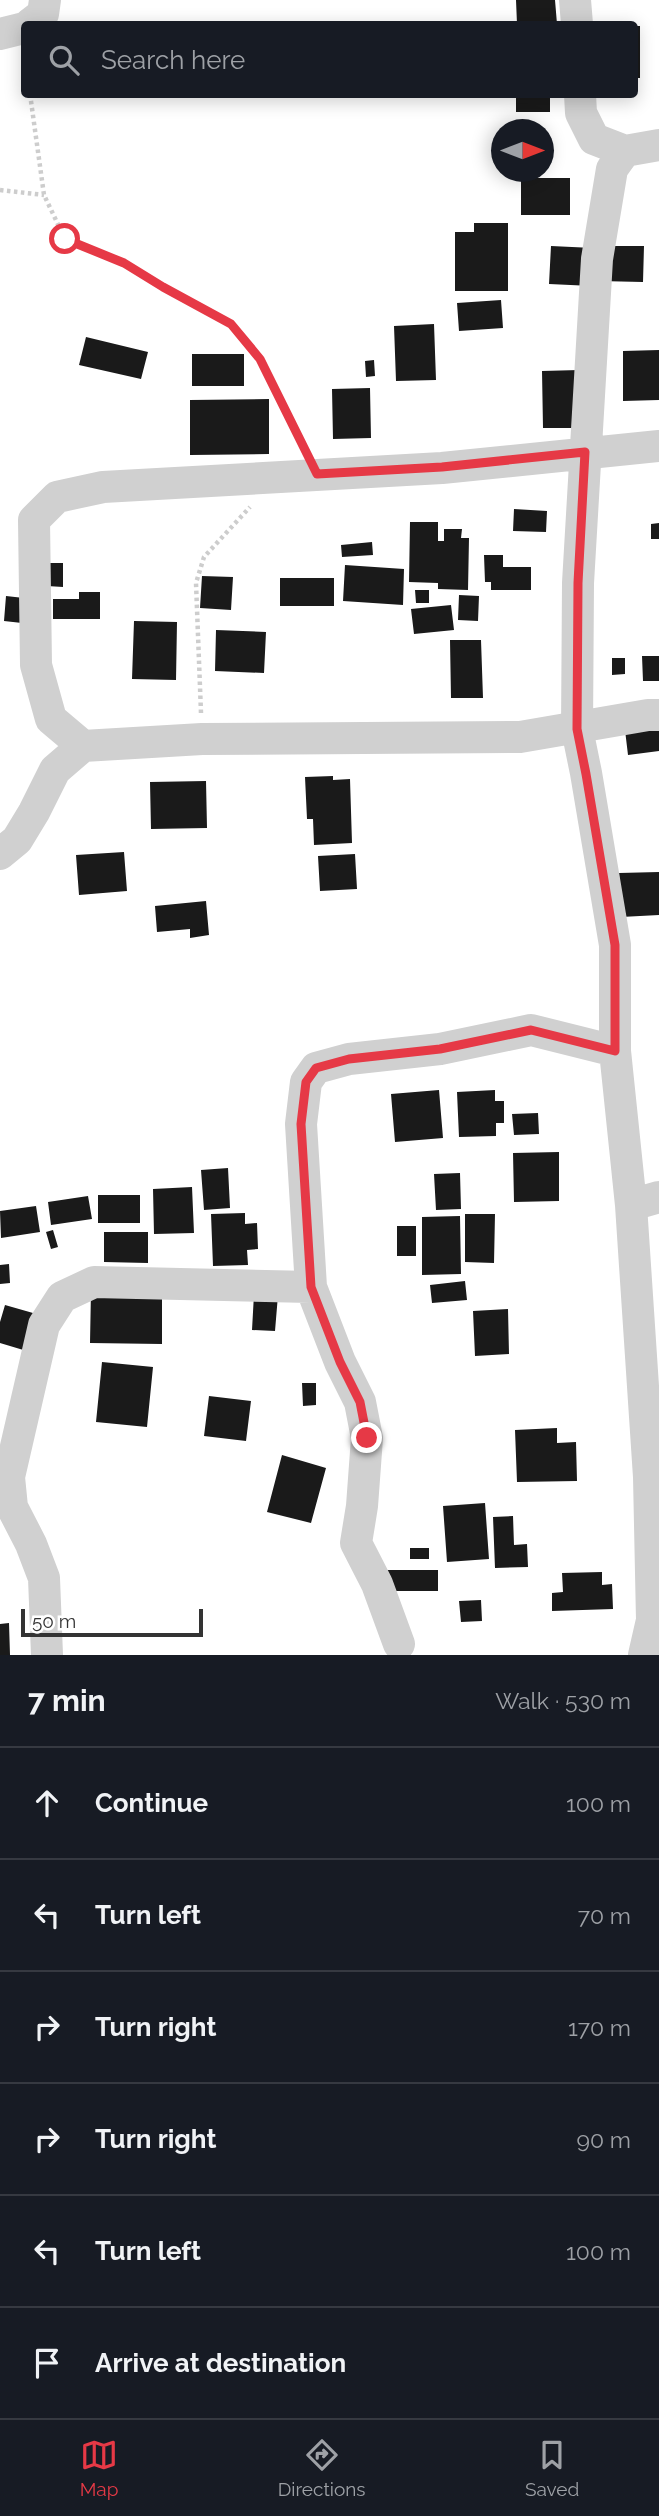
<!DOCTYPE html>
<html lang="en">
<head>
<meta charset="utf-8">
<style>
  :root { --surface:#171b24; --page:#20242c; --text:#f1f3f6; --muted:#9ea1a6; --line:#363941; --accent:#e63946 }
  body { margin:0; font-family:Raleway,sans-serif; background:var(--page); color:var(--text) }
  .compass { position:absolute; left:491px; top:119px; width:63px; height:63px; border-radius:50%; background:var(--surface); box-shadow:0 4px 18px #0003; rotate:90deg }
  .scale { position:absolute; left:21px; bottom:18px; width:182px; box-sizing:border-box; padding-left:7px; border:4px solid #333; border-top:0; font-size:19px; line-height:24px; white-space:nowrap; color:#333; -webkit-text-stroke:5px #fff; paint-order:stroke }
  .stop { position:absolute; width:21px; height:21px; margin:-16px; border:5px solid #e63946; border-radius:50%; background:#fff }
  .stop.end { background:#e63946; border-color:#fff; box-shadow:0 2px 7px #0008 }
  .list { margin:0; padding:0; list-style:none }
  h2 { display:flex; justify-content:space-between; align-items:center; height:91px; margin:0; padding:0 28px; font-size:30px }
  h2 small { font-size:23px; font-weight:400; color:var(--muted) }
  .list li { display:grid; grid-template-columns:46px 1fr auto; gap:21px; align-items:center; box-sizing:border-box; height:112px; padding:0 28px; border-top:2px solid var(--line) }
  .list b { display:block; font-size:26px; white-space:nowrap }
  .list em { font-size:23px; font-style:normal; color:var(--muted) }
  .icon { flex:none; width:38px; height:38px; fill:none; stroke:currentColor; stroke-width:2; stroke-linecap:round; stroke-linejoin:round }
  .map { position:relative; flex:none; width:659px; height:1655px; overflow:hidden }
  .search { position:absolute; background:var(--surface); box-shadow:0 4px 18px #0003; left:21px; right:21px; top:21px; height:77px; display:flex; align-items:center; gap:18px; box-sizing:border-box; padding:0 24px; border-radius:7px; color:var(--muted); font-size:26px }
  .sheet { height:763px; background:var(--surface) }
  nav { display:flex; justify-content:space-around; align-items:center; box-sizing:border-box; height:98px; border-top:2px solid var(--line); background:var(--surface); font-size:19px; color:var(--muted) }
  nav a { display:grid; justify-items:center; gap:4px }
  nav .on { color:var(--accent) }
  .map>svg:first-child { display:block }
  .building { fill:#1a1a1a }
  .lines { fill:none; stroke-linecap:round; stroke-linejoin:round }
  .path { stroke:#cdcdcd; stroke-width:4.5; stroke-dasharray:3.5 3.5; stroke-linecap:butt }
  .minor { stroke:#d0d0d0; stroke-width:32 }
  .route { stroke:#e63946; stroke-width:9 }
</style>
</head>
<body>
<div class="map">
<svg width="659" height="1655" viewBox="0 0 659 1655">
  <rect width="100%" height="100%" fill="#fff"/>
  <path class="building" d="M516,0H555L557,24H517Z
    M634,26H640V78H634Z
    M516,94H550V112H516Z
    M521,178H570V215H521Z
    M474,223H508V291H455V232H474Z
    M551,246L593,248L592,286L549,284Z
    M599,246H644L643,282L599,281Z
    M501,300L503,328L459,331L457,303Z
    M434,324L436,380L396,381L394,326Z
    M86,337L148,352L141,379L79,365Z
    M659,350V400L623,401V351Z
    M192,354H244V386H192Z
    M374,360L375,376L366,377L365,361Z
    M579,370L580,428H543L542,371Z
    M370,388L371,438L333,439L332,389Z
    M269,399V454L190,455V400Z
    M514,509L547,511L546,532L513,531Z
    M410,522H438V541H444V529H462L461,538H469L468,590L438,589V583L409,582Z
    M659,523V539H651V524Z
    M372,542L373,555L342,557L341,545Z
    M484,555H503V567H531V590H491V582H485Z
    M47,563H63V587L47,586Z
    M345,565L404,569L403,605L343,601Z
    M202,576L233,577L231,610L200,608Z
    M280,578H334V606H280Z
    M415,590H429V603H416Z
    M79,592H100V619H53V599H79Z
    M459,595L479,596L478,621L458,620Z
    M6,596L24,598L22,623L4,621Z
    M451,605L454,630L414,634L411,609Z
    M134,621L177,622L176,680L132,679Z
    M216,630L266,632L264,673L215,671Z
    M450,640H481L483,698H451Z
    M642,656H659V681H643Z
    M612,658H625V674L612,675Z
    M659,726V751L628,755L625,730Z
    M333,776V780L350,779L352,843L314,845L313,819H307L305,777Z
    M206,781L207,828L151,829L150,782Z
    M124,852L127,891L79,895L76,855Z
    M355,854L357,889L320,891L318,856Z
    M659,872V915L621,917L619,873Z
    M206,901L209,935L190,938V929L157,932L155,906Z
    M439,1090L443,1138L395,1142L391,1094Z
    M495,1090V1101H504V1123H496V1136L459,1137L457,1092Z
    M538,1113L539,1134L514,1135L512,1114Z
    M559,1152V1201L514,1202L513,1153Z
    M228,1168L230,1208L204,1210L201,1170Z
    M460,1173L461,1209L436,1210L434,1174Z
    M192,1187L194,1233L154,1234L153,1189Z
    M98,1195H140V1223H98Z
    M88,1196L92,1219L51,1225L48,1202Z
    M36,1206L40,1232L1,1238L0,1211Z
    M245,1213V1224L257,1223L258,1249L247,1250L248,1265L213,1266L211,1214Z
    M465,1214H495L494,1263L465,1262Z
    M460,1216L461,1274L422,1275V1217Z
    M397,1226H416V1256H397Z
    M53,1230L58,1247L51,1249L46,1232Z
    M104,1232H148V1263L104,1262Z
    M9,1264L10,1283L0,1284V1265Z
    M465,1281L467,1300L432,1303L430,1285Z
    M91,1290L162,1291V1344L90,1343Z
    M254,1294L278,1295L275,1331L252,1330Z
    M5,1305L40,1315L30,1352L0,1343V1322Z
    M508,1309L509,1354L475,1356L473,1311Z
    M102,1362L153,1367L147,1427L96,1422Z
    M302,1383H316V1405L303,1406Z
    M209,1396L251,1401L246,1441L204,1436Z
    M557,1428V1443L576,1442L577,1481L517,1482L515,1430Z
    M282,1455L326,1468L311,1523L267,1512Z
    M485,1503L489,1559L447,1562L443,1506Z
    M513,1516L514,1545L527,1544L528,1567L495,1568L493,1517Z
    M410,1548H429V1559H410Z
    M386,1570H438V1591H386Z
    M602,1572V1585L612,1584L613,1609L552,1611V1593L563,1592L562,1573Z
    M481,1600L482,1621L461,1622L459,1601Z
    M9,1623L10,1655H0V1624Z"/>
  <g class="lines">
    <path class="path" d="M30,94L44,195L65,239L124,263L231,324L260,359L304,448
      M0,190L44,195
      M201,713L196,583L204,557L250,507"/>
    <path class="minor" d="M575,0L577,24
      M30,24L43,14L45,0
      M0,34L24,28
      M580,94L581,113L594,139L625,151L659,145
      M625,151L612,169L597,259L578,583L577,729L586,773L615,945V1051L631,1205L649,1477L652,1620L644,1655
      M83,746L51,719L36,665L34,520L57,497L103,487L442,468L659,446
      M0,854L17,840L34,812L55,770L83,746L202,739L520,737L648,715H659
      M631,1205L659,1197
      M399,1644L377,1584L356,1543L362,1506L367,1438L360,1402L340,1362L311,1287L301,1124L306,1082L316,1068L349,1059L440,1049L531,1030L615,1051
      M47,1655L44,1578L31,1544L12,1507L9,1477L44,1325L62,1297L94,1282L311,1287"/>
  </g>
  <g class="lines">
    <path class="route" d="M65,239L124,263L163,287L231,324L260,359L317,474L442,467L585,452L578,583L577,729L586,774L615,945V1051L531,1030L440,1049L349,1059L316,1068L306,1082L301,1124L311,1287L340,1362L360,1402L367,1438"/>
  </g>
</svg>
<svg class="compass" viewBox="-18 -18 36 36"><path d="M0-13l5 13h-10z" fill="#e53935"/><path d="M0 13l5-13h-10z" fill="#9ea1a6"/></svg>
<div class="scale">50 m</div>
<div class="stop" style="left:65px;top:239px"></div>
<div class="stop end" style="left:367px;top:1438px"></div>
<div class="search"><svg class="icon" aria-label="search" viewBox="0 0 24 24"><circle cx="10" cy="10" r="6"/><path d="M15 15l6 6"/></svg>Search here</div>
</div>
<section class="sheet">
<h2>7 min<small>Walk · 530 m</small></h2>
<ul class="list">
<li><svg class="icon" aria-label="ahead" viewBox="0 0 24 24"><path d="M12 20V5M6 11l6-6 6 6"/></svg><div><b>Continue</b></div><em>100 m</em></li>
<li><svg class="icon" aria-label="left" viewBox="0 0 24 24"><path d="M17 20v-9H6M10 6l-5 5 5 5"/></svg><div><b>Turn left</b></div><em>70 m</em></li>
<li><svg class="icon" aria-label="right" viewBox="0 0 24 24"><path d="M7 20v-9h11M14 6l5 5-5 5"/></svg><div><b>Turn right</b></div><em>170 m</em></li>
<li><svg class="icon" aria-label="right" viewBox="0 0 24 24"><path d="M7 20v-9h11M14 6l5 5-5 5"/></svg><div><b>Turn right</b></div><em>90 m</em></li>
<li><svg class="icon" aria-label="left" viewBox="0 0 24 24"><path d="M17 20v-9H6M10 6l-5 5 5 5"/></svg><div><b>Turn left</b></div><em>100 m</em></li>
<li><svg class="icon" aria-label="arrive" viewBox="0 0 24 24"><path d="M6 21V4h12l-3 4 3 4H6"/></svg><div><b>Arrive at destination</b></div></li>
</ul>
</section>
<nav>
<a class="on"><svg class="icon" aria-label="map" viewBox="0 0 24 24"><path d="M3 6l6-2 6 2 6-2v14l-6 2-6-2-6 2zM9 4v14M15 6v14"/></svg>Map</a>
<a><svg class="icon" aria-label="directions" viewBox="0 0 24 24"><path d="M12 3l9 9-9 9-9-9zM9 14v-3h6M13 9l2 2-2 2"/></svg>Directions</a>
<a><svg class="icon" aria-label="saved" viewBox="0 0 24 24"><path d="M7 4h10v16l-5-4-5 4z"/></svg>Saved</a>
</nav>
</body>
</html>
